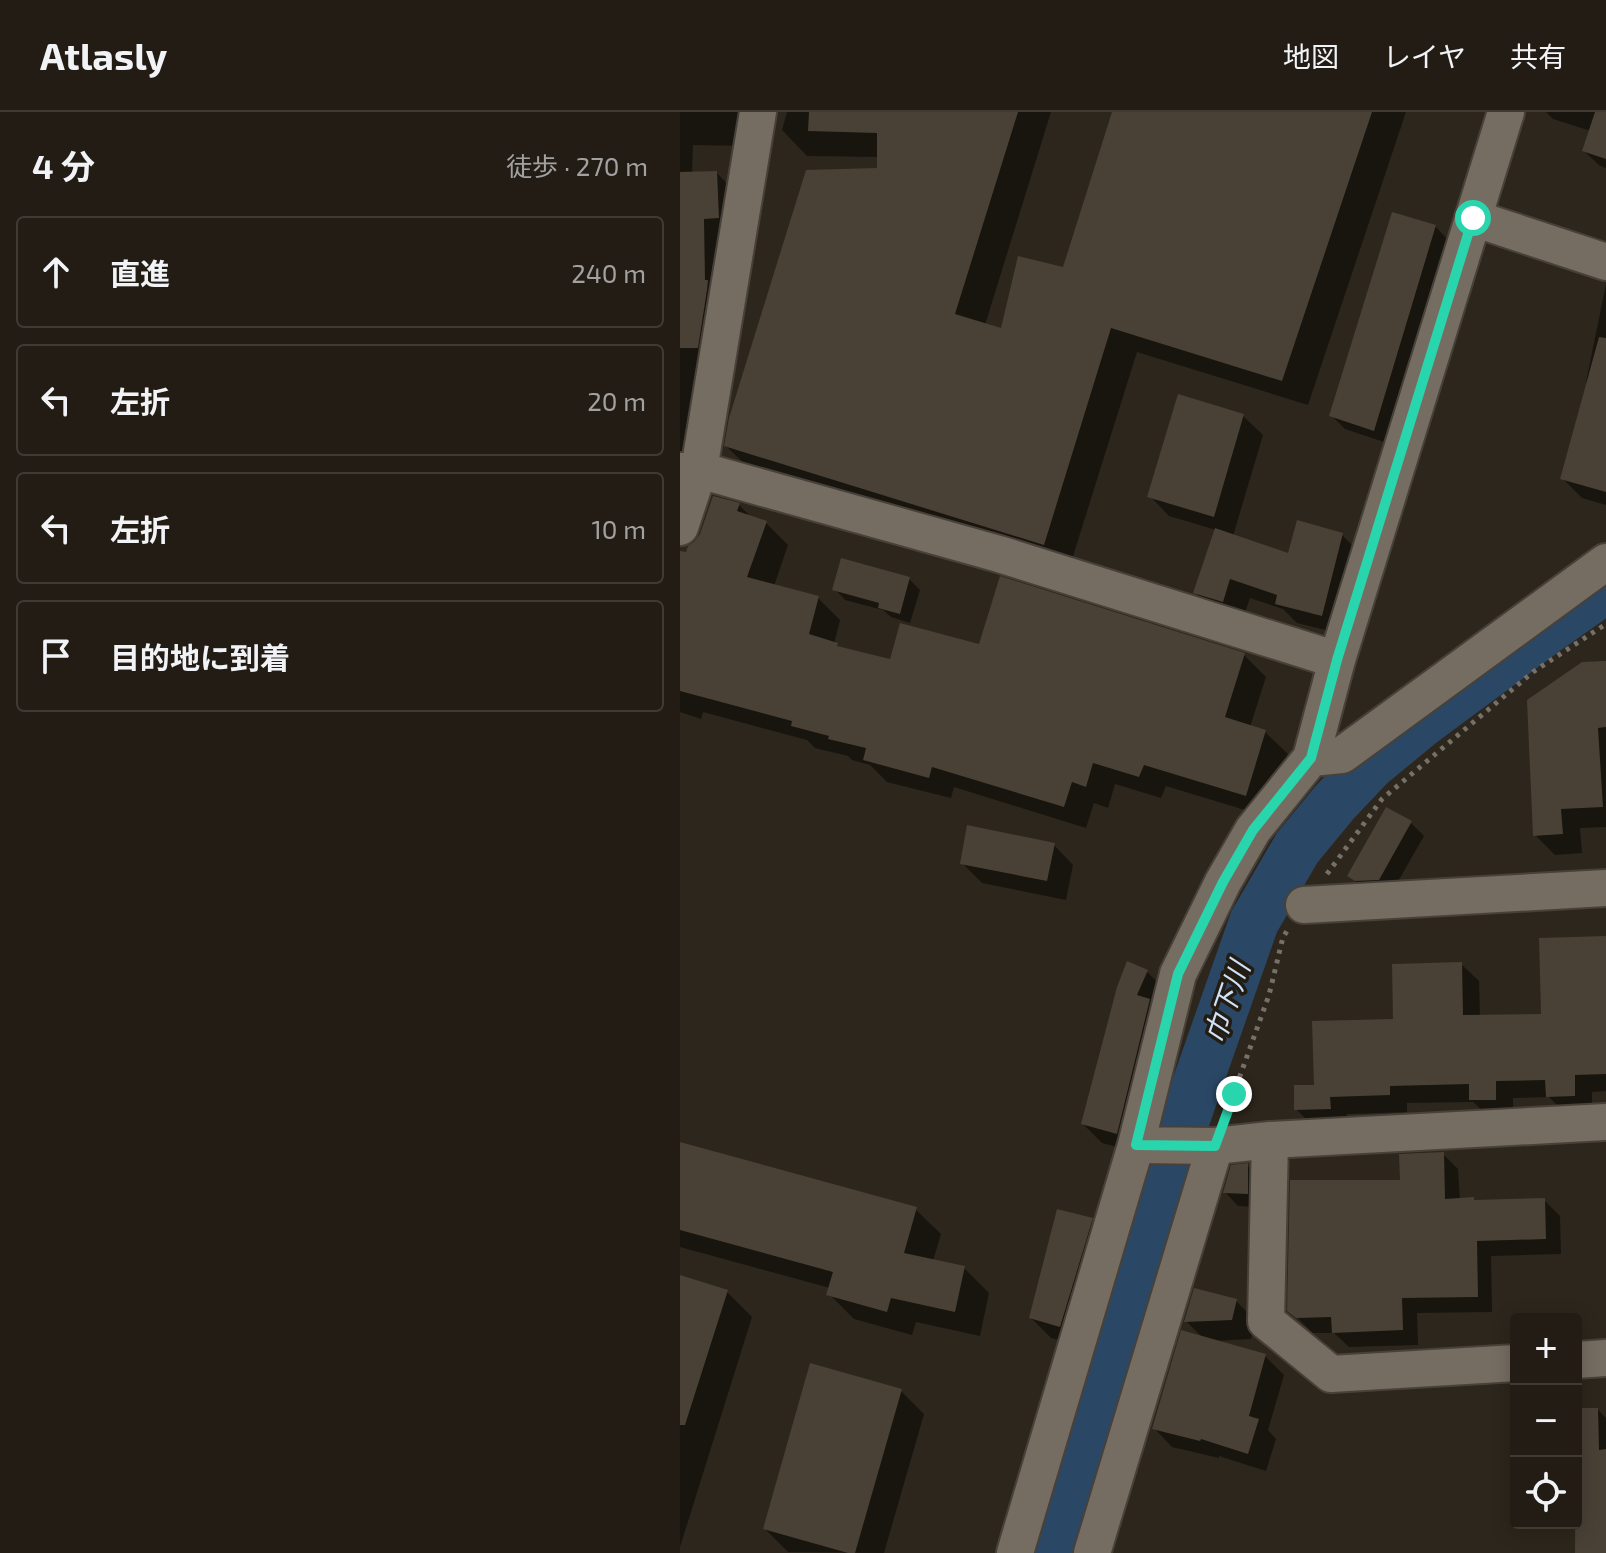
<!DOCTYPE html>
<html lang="ja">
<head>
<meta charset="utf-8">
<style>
  :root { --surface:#221c15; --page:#2e2922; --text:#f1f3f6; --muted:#a2a1a0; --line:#3f3a34 }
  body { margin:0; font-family:"Exo 2","Noto Sans JP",sans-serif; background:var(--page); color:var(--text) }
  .controls { position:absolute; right:24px; bottom:24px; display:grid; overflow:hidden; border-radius:8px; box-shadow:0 4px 20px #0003 }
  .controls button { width:72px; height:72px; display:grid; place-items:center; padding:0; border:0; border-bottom:2px solid var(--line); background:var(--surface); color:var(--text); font:40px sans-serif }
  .stop { position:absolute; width:24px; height:24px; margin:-18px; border:6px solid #28d5ad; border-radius:50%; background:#fff }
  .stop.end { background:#28d5ad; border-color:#fff; box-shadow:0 2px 8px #0008 }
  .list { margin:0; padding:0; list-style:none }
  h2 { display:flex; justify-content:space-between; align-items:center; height:104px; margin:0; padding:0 32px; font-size:34px }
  h2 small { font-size:26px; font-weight:400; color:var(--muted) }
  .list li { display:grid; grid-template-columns:52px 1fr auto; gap:24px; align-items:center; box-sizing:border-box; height:112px; margin:0 16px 16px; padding:0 16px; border:2px solid var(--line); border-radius:8px }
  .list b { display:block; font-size:30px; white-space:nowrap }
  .list em { font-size:26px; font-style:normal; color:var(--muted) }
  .icon { flex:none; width:44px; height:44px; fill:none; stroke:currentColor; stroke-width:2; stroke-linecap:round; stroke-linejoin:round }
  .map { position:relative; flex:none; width:926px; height:1441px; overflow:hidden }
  header { display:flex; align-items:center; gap:48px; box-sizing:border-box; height:112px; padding:0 40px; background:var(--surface); border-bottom:2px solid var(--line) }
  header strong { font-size:38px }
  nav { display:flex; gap:44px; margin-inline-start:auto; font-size:28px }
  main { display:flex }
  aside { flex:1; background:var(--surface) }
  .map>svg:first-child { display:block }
  .shadow { fill:#0007 }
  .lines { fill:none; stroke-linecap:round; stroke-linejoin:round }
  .river { stroke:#2a4866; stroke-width:50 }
  .building { fill:#494136 }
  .minor-casing { stroke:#474139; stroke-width:40 }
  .path { stroke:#767168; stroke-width:5; stroke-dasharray:4 6; stroke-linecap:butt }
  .minor { stroke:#766d62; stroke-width:36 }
  .route { stroke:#28d5ad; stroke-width:10 }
  .labels { text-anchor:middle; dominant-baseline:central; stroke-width:7; stroke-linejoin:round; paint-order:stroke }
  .water-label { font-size:28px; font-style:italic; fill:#cee3f8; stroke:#231c13 }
</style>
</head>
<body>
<header>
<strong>Atlasly</strong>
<nav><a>地図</a><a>レイヤ</a><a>共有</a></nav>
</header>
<main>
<aside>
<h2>4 分<small>徒歩 · 270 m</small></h2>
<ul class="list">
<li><svg class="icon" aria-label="ahead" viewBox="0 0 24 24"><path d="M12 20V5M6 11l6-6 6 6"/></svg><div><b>直進</b></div><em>240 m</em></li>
<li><svg class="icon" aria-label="left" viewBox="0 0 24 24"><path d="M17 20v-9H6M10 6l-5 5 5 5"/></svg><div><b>左折</b></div><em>20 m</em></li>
<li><svg class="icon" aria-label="left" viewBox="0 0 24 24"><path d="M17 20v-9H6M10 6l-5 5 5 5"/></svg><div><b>左折</b></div><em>10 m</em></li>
<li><svg class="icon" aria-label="arrive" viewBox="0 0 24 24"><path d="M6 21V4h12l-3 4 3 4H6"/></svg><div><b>目的地に到着</b></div></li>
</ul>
</aside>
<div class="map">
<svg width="926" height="1441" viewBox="0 0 926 1441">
  <rect width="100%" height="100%" fill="#2d261c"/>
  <path class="shadow" d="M0,0H66L65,34L13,33L12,62L37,61L54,79L21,338L0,339Z
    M107,0H371L305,213L322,218L385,158L434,0H726L628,293L457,240L389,457L72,359L46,334L199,58V45L127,44L102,18Z
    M866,0H926V56L920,54L904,39L911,19L873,7Z
    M755,114L768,128L707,331L665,317L652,304Z
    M926,172V393L902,386L882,366L908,273L906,270Z
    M563,304L583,323L553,424L610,443L662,423L682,443L662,522L617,511L603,497L570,486L562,509L535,500L515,480L536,418L489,404L470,384Z
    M59,393L72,406L86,411L108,433L94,474L138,486L160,508L154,532L162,538L211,549L300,534L564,543L586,565L570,615L585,620L608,642L588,705L486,674L481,686L435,672L428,696L414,691L406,716L274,675L271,686L207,670L190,653L172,648L168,644L135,636L127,628L23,600L21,607L0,600V441L7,443Z
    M163,448L229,467L240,478L230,511L211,505L203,498L165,488L155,477Z
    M926,551V715L900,716L902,741L875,743L855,723Z
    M731,711L744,724L712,780L683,777L670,764Z
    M374,733L393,753L386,788L302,771L282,751Z
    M926,826V979L912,980V1001L886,1002L869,985L833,986V1005H809L793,990L727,991V1000L667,1002L668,1014L634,1015L616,997L636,975L781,852L799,869L800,905L863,904Z
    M467,860L486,878L456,1040L422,1031L403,1012L439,875Z
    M0,1032L235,1097L261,1122L253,1149L284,1156L309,1181L300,1224L236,1210L232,1223L174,1207L149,1182L150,1176L0,1135Z
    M763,1042L778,1057L780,1088L796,1090L864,1088L880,1104L881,1142L811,1144L812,1200L737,1201L738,1233L669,1235L654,1221H633L609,1198L722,1070Z
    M568,1054L581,1067L580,1095L558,1094L545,1080Z
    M412,1108L431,1127L400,1233L371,1226L351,1206Z
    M0,1165L47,1180L72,1205L0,1435Z
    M556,1189L576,1209L571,1227L534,1229L585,1244L604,1263L588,1318L596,1327L586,1359L539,1344V1346L492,1335L474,1316L523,1226L506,1209Z
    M221,1279L244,1302L204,1441L108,1440L85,1417Z
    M918,1298L926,1306V1441H897Z"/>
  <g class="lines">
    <path class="river" d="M376,1441L499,1024L574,810L617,736L654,691L690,653L741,611L869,516L926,476"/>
  </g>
  <path class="building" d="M129,0H338L275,202L321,216L338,144L383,155L432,0H692L602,269L431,216L364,433L44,334L49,306L126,58L197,56V21L128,19Z
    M915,0H926V47L902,39Z
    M37,59L39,106L24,107L25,168H28L27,178L18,236H0V60Z
    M712,100L756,113L694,319L649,304Z
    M919,225L926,226V380L880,367Z
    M498,282L564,302L534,405L467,385Z
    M33,384L60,391L57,399L87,409L67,465L139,484L129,522L158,531L157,534L210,547L220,511L299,532L320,464L565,541L545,605L586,618L566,684L464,653L459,665L413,651L406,675L392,670L384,695L252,655L249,666L183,648L186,636L148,627L149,624L111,614L112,609L0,579V439L6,440L8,434L14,430L20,422Z
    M617,408L663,421L642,504L595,492L597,483L550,467L543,490L513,481L535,416L608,441Z
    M161,446L230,465L220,502L198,496L199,491L152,478Z
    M926,549V615L918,616L923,695L881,697L883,722L853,724L847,588L902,550Z
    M706,695L732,709L699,768L675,769L667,764Z
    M287,713L375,731L367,769L280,752Z
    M926,824V962L895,963V984L866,985L865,968L816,969V988H789V972L710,974V983L650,985L651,997L614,998V973H634L632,909L713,907L712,852L782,850L783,903L861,902L859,826Z
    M447,849L468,858L457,883L470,887L437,1022L401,1012L437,875Z
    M0,1030L237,1095L224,1141L285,1154L275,1200L211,1186L207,1200L146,1183L153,1160L0,1118Z
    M764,1040L765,1087L794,1085V1088L865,1086L866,1127L797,1129L798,1185L722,1186L723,1218L652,1221L651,1205L616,1206L607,1199L610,1068H720L719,1042Z
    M568,1051V1082L543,1081L551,1053Z
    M377,1097L413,1106L380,1215L349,1206Z
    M0,1163L48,1178L5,1313H0Z
    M514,1176L557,1187L552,1208L504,1210Z
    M501,1218L586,1242L569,1304L579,1307L568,1342L521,1327L520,1329L472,1317Z
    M130,1251L222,1277L175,1441H168L83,1417Z
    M896,1296H918L919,1338L926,1337V1441H895Z"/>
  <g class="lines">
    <g class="minor-casing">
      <path id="minor" d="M793,106L926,150
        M0,359L19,358L319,442L657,548
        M0,415L19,358L78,0
        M631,646L662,643L926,450
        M624,793L926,776
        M590,1028L586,1209L651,1262L836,1251
        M456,1033L535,1034L590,1028L926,1010
        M896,1248L926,1246
        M335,1441L456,1033L498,862L543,770L573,718L631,646L657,548L826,0
        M412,1441L535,1034"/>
    </g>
    <path class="path" d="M647,762L702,687L853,560L926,512
      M546,1003L589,883L603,825L609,816"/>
    <use href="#minor" class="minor"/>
  </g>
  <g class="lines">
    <path class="route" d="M554,982L535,1034L456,1033L498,862L543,770L573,718L631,646L657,548L793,106"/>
  </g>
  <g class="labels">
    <g class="water-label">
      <text transform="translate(546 890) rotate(-71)">巾下川</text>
    </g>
  </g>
</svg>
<div class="controls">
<button>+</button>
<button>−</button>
<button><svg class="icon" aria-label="locate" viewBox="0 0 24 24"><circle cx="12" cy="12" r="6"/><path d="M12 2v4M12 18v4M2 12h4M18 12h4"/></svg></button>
</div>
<div class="stop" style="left:793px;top:106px"></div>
<div class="stop end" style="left:554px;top:982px"></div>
</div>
</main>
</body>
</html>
